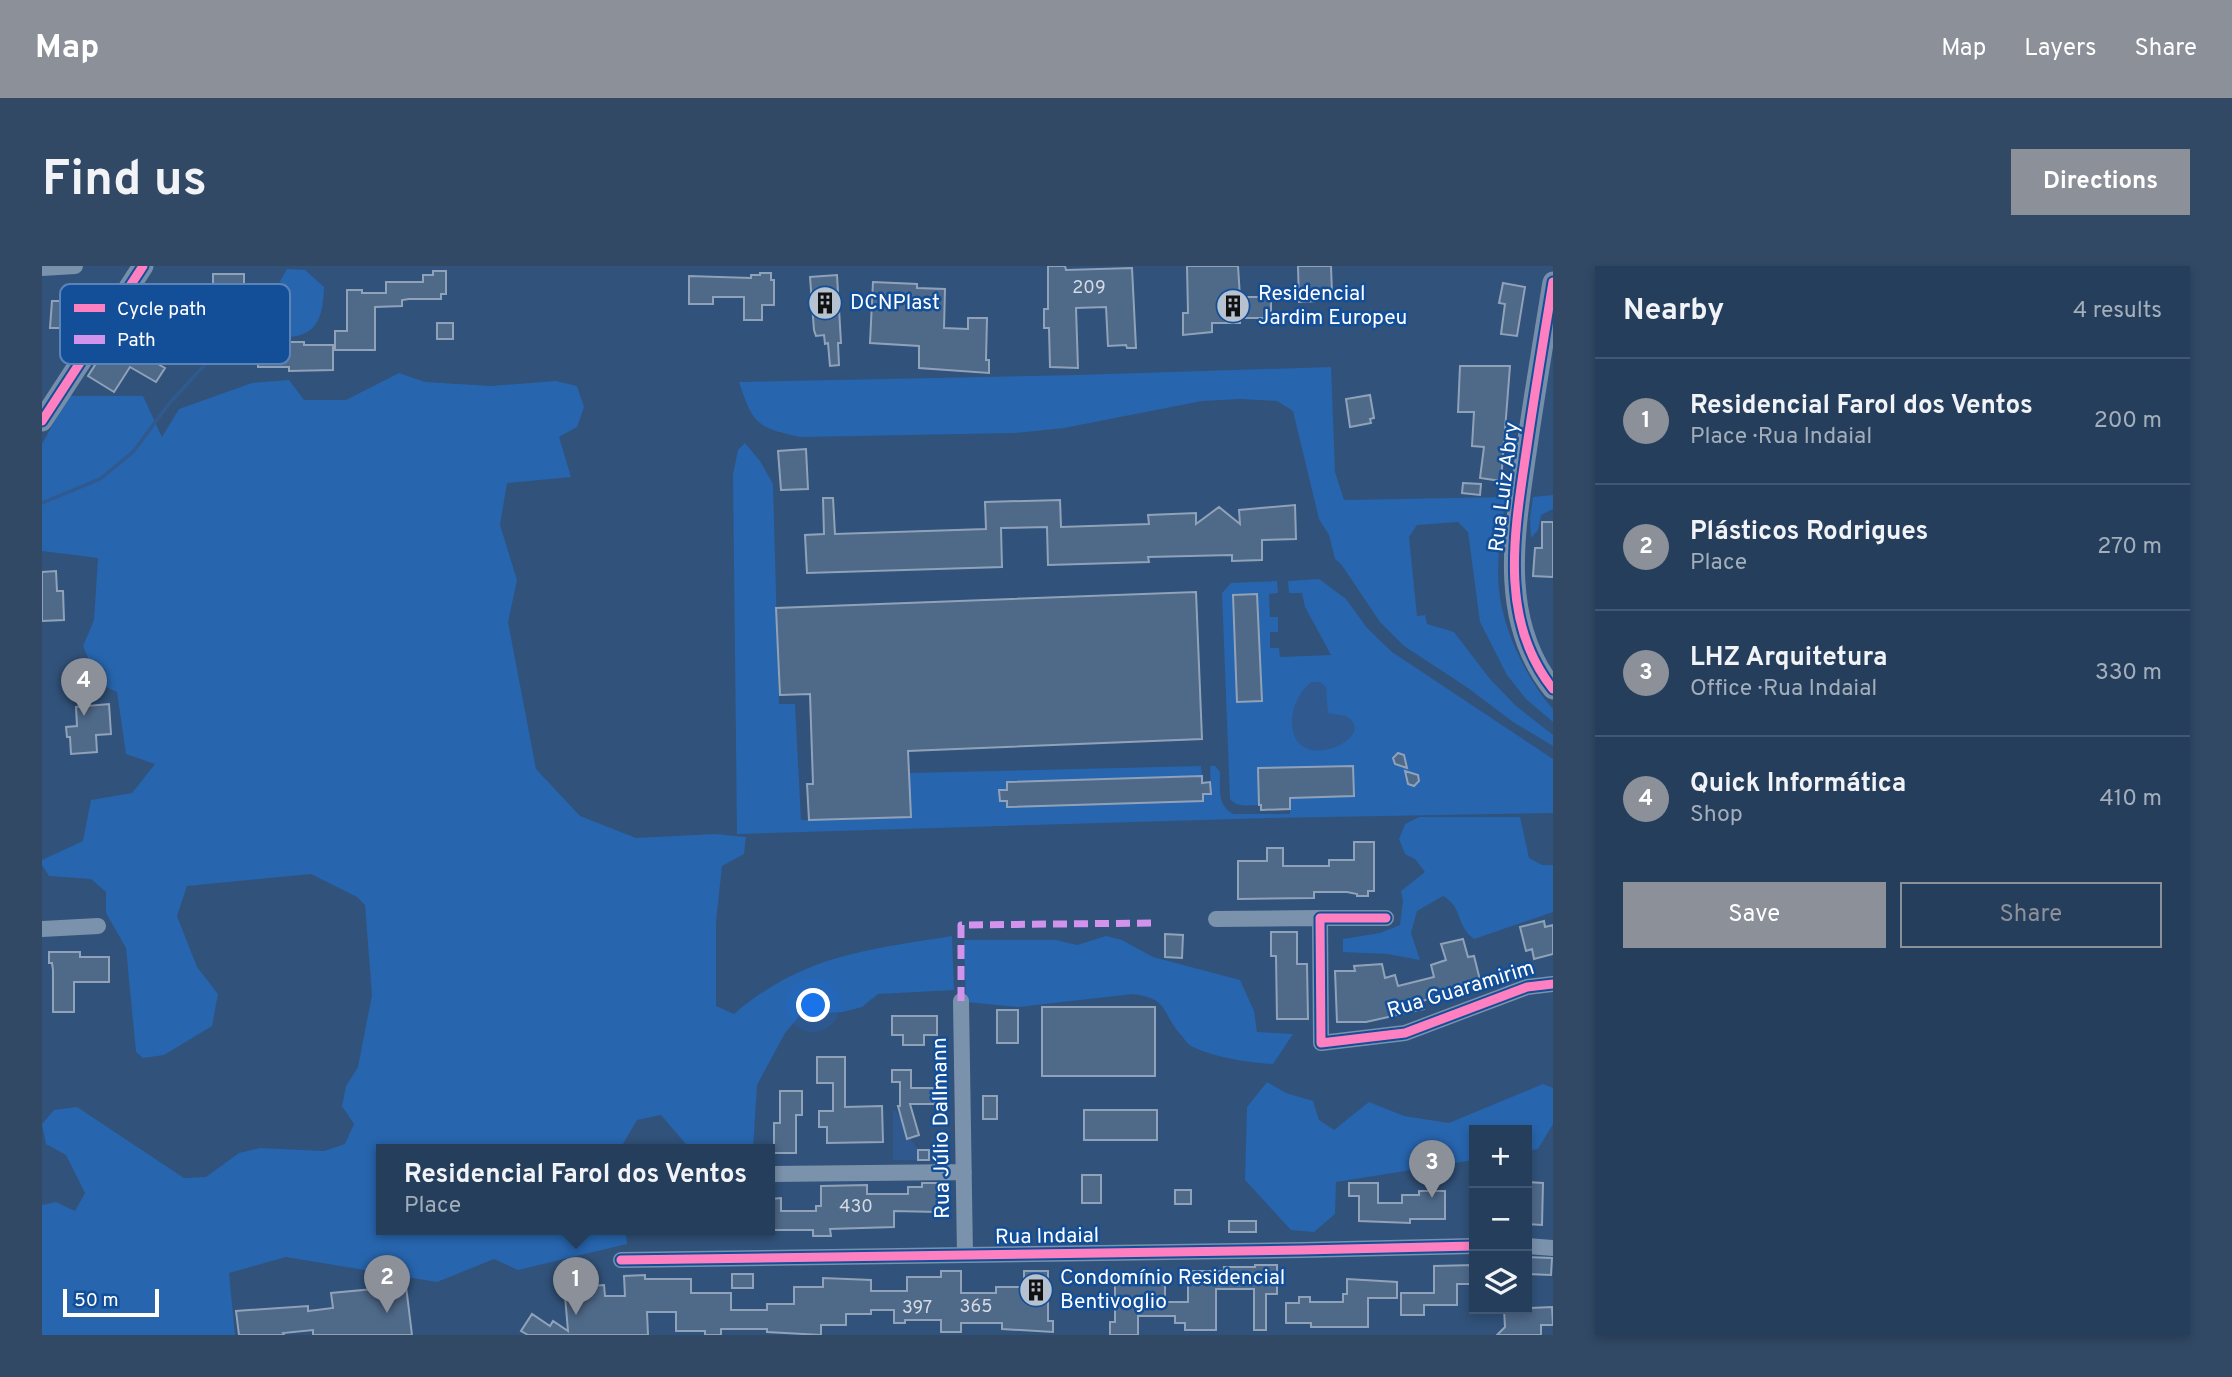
<!DOCTYPE html>
<html lang="en">
<head>
<meta charset="utf-8">
<style>
  :root { --surface:#253e5c; --page:#314965; --text:#f1f3f6; --muted:#a3aebb; --line:#425772; --accent:#8c9099 }
  body { margin:0; font-family:Overpass,sans-serif; background:var(--page); color:var(--text) }
  .controls { position:absolute; right:21px; bottom:21px; display:grid; overflow:hidden; border-radius:0px; box-shadow:0 4px 10px #0003 }
  .controls button { width:63px; height:63px; display:grid; place-items:center; padding:0; border:0; border-bottom:2px solid var(--line); background:var(--surface); color:var(--text); font:35px sans-serif }
  .scale { position:absolute; left:21px; bottom:18px; width:96px; box-sizing:border-box; padding-left:7px; border:4px solid #fff; border-top:0; font-size:19px; line-height:24px; white-space:nowrap; color:#fff; -webkit-text-stroke:5px #134e98; paint-order:stroke }
  .you { position:absolute; left:772px; top:740px; width:24px; height:24px; margin:-18px; border:5px solid #fff; border-radius:50%; background:#1a73e8; box-shadow:0 0 0 10px #1a73e833 }
  .badge { display:grid; place-items:center; width:46px; height:46px; border-radius:50%; background:var(--accent); color:#fff; font-size:23px; font-weight:700 }
  .pin { position:absolute; translate:-50% -58px; filter:drop-shadow(0 2px 4px #0008) }
  .pin::after { content:''; position:absolute; top:37px; width:24px; height:21px; background:inherit; clip-path:polygon(0 0,100% 0,50% 100%) }
  .popup { position:absolute; left:334px; top:878px; width:399px; height:91px; box-sizing:border-box; display:grid; place-content:center; border-radius:0px; background:var(--surface); filter:drop-shadow(0 2px 5px #0005); font-size:23px; white-space:nowrap; color:var(--muted) }
  .popup b { font-size:26px; color:var(--text) }
  .popup::after { content:''; position:absolute; left:50%; top:100%; margin-left:-14px; border:14px solid transparent; border-top-color:var(--surface) }
  .list { margin:0; padding:0; list-style:none }
  h2 { display:flex; justify-content:space-between; align-items:center; height:91px; margin:0; padding:0 28px; font-size:30px }
  h2 small { font-size:23px; font-weight:400; color:var(--muted) }
  .list li { display:grid; grid-template-columns:46px 1fr auto; gap:21px; align-items:center; box-sizing:border-box; height:126px; padding:0 28px; border-top:2px solid var(--line) }
  .list b { display:block; font-size:26px; white-space:nowrap }
  .list p { margin:0; font-size:23px; white-space:nowrap; color:var(--muted) }
  .list em { font-size:23px; font-style:normal; color:var(--muted) }
  .actions { display:flex; gap:14px; padding:21px 28px }
  .actions a { flex:1; padding:16px 0; border:2px solid var(--accent); border-radius:0px; text-align:center; font-size:24px; color:var(--accent) }
  .actions .main { background:var(--accent); color:#fff }
  .icon { flex:none; width:38px; height:38px; fill:none; stroke:currentColor; stroke-width:2; stroke-linecap:round; stroke-linejoin:round }
  .map { position:relative; flex:none; width:1511px; height:1069px; overflow:hidden; border-radius:0px }
  header { display:flex; align-items:center; gap:42px; box-sizing:border-box; height:98px; padding:0 35px; background:var(--accent); color:#fff }
  header strong { font-size:33px }
  nav { display:flex; gap:38px; margin-inline-start:auto; font-size:24px }
  .intro { display:flex; align-items:center; justify-content:space-between; box-sizing:border-box; height:168px; padding:0 42px }
  h1 { margin:0; font-size:49px }
  .button { padding:18px 32px; border-radius:0px; background:var(--accent); color:#fff; font-size:24px; font-weight:700 }
  main { display:flex; gap:42px; padding:0 42px }
  aside { flex:1; background:var(--surface); border-radius:0px; box-shadow:0 4px 10px #0003 }
  .map>svg:first-child { display:block }
  .green { fill:#2765ae }
  .water { fill:#305a8f }
  .lines { fill:none; stroke-linecap:round; stroke-linejoin:round }
  .stream { stroke:#305a8f; stroke-width:3.5 }
  .building { fill:#4f6989; stroke:#90a2b9; stroke-width:2 }
  .street { stroke:#7b92ad; stroke-width:16 }
  .secondary { stroke:#768ea9; stroke-width:21 }
  .quiet { stroke:#d193ec; stroke-width:7; stroke-dasharray:14 7; stroke-linecap:butt }
  .cycleway-casing { stroke:#134e98; stroke-width:13 }
  .cycleway { stroke:#ff80c0; stroke-width:9 }
  .labels { text-anchor:middle; dominant-baseline:central; stroke-width:5; stroke-linejoin:round; paint-order:stroke }
  .number-label { font-size:18px; fill:#d3dae2 }
  .poi-label { font-size:21px; fill:#fff; stroke:#134e98; text-anchor:start }
  .street-label { font-size:21px; fill:#fff; stroke:#134e98 }
  .key { fill:#134e98; stroke:#5a83b7; stroke-width:2 }
  .key-label { font-size:19px; fill:#fff }
</style>
</head>
<body>
<header>
<strong>Map</strong>
<nav><a>Map</a><a>Layers</a><a>Share</a></nav>
</header>
<div class="intro"><h1>Find us</h1><a class="button">Directions</a></div>
<main>
<div class="map">
<svg width="1511" height="1069" viewBox="0 0 1511 1069">
  <rect width="100%" height="100%" fill="#31527a"/>
  <path class="green" d="M245,3L263,4L282,21C281,48 277,69 247,71V40L238,15Z
    M1289,101L1293,206L1302,234L1464,231C1459,262 1454,293 1457,324C1461,364 1485,414 1511,443V456L1484,433L1465,409L1438,356L1426,266L1416,256L1375,259L1367,271L1375,350L1383,349L1385,358L1412,366L1448,413L1474,440L1511,469V480L1471,456L1426,422L1362,380L1338,356L1299,298L1293,293L1287,269L1277,253L1251,145L1235,135L1198,133L1160,135L1022,162L973,167L759,171C715,162 711,158 697,116L1036,109Z
    M357,107L383,116L449,120L514,115L535,120L542,141L535,161L517,171L529,211L465,217L458,259L475,314L466,356L494,503L538,550L594,572L673,568L704,571L702,588L680,600L674,656V740L692,748C761,689 824,684 910,670L912,724L836,728L820,741L801,746L759,748L743,767L715,819L711,883H648L619,849L595,854L578,883H340V963H583L585,978L476,1004L452,993L395,1016L244,991L187,1007L193,1069H0V939L14,936L33,945L43,927L24,889L4,878L0,858L12,844L35,841L142,912L164,911L197,887L218,882L282,885L303,878L312,858L300,840L304,820L316,801L330,729L323,639L315,631L269,608L145,620L135,650L155,701L176,728L170,760L122,789L101,792L94,786L84,682L64,647V626L49,613L7,610L0,599V594L41,575L49,534L90,527L113,498L84,488L75,426L57,418L41,380L52,354L56,292L0,285V178L27,130H101L120,171L137,143L210,117L247,114L262,134H304Z
    M703,177L718,195L731,218L737,438H753L759,554L868,551L867,507L1159,500L1160,510L965,516V524L957,525L958,535H965V541L1160,535L1161,528H1169L1168,500H1173L1178,506C1178,523 1175,540 1192,548H1248V532L1311,500L1216,502L1217,539C1207,539 1195,542 1188,533L1180,327L1189,317L1235,315L1236,327L1227,328L1228,351H1236V366H1228V382H1237L1238,391L1289,389L1263,341L1260,327H1247L1246,315L1277,313L1304,333L1325,362L1350,386L1511,493V547L1228,552L695,568L691,208L696,184Z
    M1511,229V243L1499,249L1496,264L1489,272L1488,253L1491,231Z
    M1377,551H1478L1487,592L1500,599H1511V646L1432,673C1413,659 1422,642 1401,630L1375,645L1369,667L1378,694L1345,688L1301,686V673L1338,667L1358,659L1361,635L1359,625L1383,606L1373,593L1363,588L1357,573L1363,558Z
    M1064,670L1080,674L1111,691L1198,714L1212,745L1215,766L1251,768L1231,798C1208,797 1170,791 1149,780C1145,778 1142,772 1138,768C1118,744 1127,733 1091,728L976,741L924,736L922,674H1014L1035,679Z
    M1225,816L1244,827L1271,835L1277,854L1292,864L1327,836L1362,850L1407,857L1501,818L1511,822V858L1496,883L1485,885V864H1432V894L1294,916L1293,948L1272,966L1249,964L1203,914L1205,841Z"/>
  <path class="water" d="M201,31L207,34L210,40L195,57L181,53L185,32Z
    M1269,416H1278L1284,421L1286,447C1293,449 1302,448 1307,452C1336,473 1248,512 1250,454C1251,438 1257,427 1269,416Z
    M851,845H854L859,853L865,872H868L875,882V894H851Z"/>
  <g class="lines">
    <path class="stream" d="M0,237L58,213L91,186L126,139L167,94L185,56"/>
  </g>
  <path class="building" d="M1006,0H1023L1024,4L1090,2L1094,82H1085L1084,79L1066,80L1064,41L1034,42L1036,102L1008,101L1007,62H1002V43H1006Z
    M1145,0H1196L1198,31H1229V52H1198V57H1170V66L1141,69V47H1146Z
    M1256,0H1289L1290,28L1275,29V35L1257,36Z
    M391,5H404V28H399V33H367L360,34V40L333,41V84H293V65H305V24H320V27H344V16H381V9H391Z
    M718,7H729V14H732V39H720V54H702V31H671V38H647V10L709,12V9H718Z
    M171,8H202V28H171Z
    M795,9L799,77H796L797,99L788,100L786,77L783,78L782,69L774,70L772,64L768,11Z
    M831,16L875,18V22L903,23L902,62L926,63V52H945L944,94H947V107L877,102V80L828,77Z
    M1461,17L1483,21L1475,70L1459,68L1463,38L1457,37Z
    M110,21L123,29L126,23L138,31L100,89L123,102L114,116L88,101L72,126L46,110L82,54L88,58Z
    M10,35H31L29,62H8Z
    M395,57H411V73H395Z
    M216,63H242V76H262V79H291V104L247,105V101H216Z
    M1418,100H1468L1459,215L1438,212L1442,181L1430,180L1432,146H1416Z
    M1328,129L1332,152L1328,153L1329,157L1308,161L1304,133Z
    M764,183L766,223L739,224L736,185Z
    M1421,217L1439,218L1438,229L1420,227Z
    M781,232H791L793,268L944,263L943,236L1018,234L1019,261L1107,258L1106,249L1154,247V258L1177,241L1198,258L1197,244L1253,239L1254,273L1220,274V294L1190,295V289L1106,291L1107,296L1006,299L1005,261L959,262L960,301L765,307L763,269L782,268Z
    M1500,256H1511V311L1491,310L1493,282H1500Z
    M14,305L15,325H21L22,354L0,355V306Z
    M1154,326L1160,473L866,485L869,551L767,554L765,518H771L768,428L738,429L734,342Z
    M1215,328L1220,435L1195,436L1191,329Z
    M67,438L69,468L54,469L55,486L29,488L28,471H25L24,461L35,460L34,441Z
    M1356,487L1362,489L1365,502L1353,498L1351,492Z
    M1311,500L1312,530L1248,532V543L1219,544V539H1217L1216,502Z
    M1363,505L1376,509L1377,515L1372,520L1366,518Z
    M1160,510V517L1168,516L1169,528H1161V535L965,541V535H958L957,524H965V516Z
    M1312,576H1332V625H1326V630H1315V628L1305,626H1272V632L1196,633V595H1225V582H1241V600H1287V594H1312Z
    M1502,655L1503,661L1511,659V688L1492,693L1490,683L1484,685L1478,661Z
    M1229,666H1255V698H1265L1266,753H1235L1234,690H1229Z
    M1123,668L1141,669L1140,692L1123,691Z
    M1421,673L1426,691L1432,690L1438,714L1419,718V721L1406,724L1407,727L1380,735L1382,743L1324,756H1295L1293,705H1313L1312,700L1340,698L1343,712L1353,709L1356,720L1392,711L1389,699L1404,694L1399,678Z
    M7,686H38V691H67V716H32V746H11V704L10,697H7Z
    M1000,741H1113V810H1000Z
    M955,744H976V777H955Z
    M850,750H895V769H882V779H861V769H850Z
    M775,791H803V841L840,840L841,876L785,877V861H777V845H791V817H775Z
    M850,804H869V822H893V838H868L877,869L865,873L856,840H858V816H850Z
    M738,825H760V849H754V887H732V857H738Z
    M941,830H955V853H941Z
    M1042,844H1115V874H1042Z
    M876,884H887V894H876Z
    M1040,909H1059V937H1040Z
    M1485,916L1501,917L1500,959L1485,958Z
    M880,917H898V941H895V946L852,945V961L788,963L789,970H771V964H728V933L739,932V945H774V940H779V920L825,919V928H866V921H880Z
    M1307,917H1336V937H1360V929H1377V925H1403V953H1368V957L1317,955V930H1307Z
    M1133,924H1149V938H1133Z
    M1187,955H1214V966H1187Z
    M1485,991L1510,992L1509,1009L1485,1008Z
    M1213,999H1235V1028H1224V1064H1212V1023H1174V1064H1143V1057H1133V1050H1096V1069H1068V1056H1073V1008H1093V1014H1123V1036H1146V1005H1182V1001H1213Z
    M1432,999V1018H1415V1039H1382V1049H1359V1027H1392V1000Z
    M899,1005H919V1027H954V1021H982V1005H1006V1055H1011V1066L960,1063V1057H919V1066H899V1054H863V1057H852V1044H829V1048H804V1059H779V1069L725,1066V1063H679V1069H663V1065H634V1046H605L606,1069H486L479,1065L490,1048L508,1060L511,1055L526,1065L523,1030L548,1027V1020L562,1019L563,1030H583L582,1010L603,1009V1013H649V1027H689V1044H725V1038H752V1021H781V1012L829,1014V1025H865V1011H899Z
    M690,1008H711V1022H690Z
    M1305,1013L1355,1016V1032H1326V1061H1269V1057H1244V1037H1257V1031H1268V1036H1301V1028H1305Z
    M364,1020L370,1069H271V1064L241,1067L242,1069H197L194,1045L266,1040V1045L291,1042L289,1027Z
    M1510,1041L1511,1059H1499V1069H1455L1463,1061L1462,1043Z"/>
  <g class="lines">
    <path class="street" d="M0,2L33,0
      M1344,652H1278L1279,777L1363,767L1485,721L1511,718
      M1174,653L1278,652
      M0,663L56,660
      M919,735L923,989
      M730,908L922,906
      M1485,980L1511,982
      M579,994L1260,984L1432,980"/>
    <path class="secondary" d="M1511,16C1502,71 1493,125 1485,180C1473,263 1455,353 1511,423
      M0,155L101,0"/>
    <path class="quiet" d="M919,735V659L1110,657"/>
    <g class="cycleway-casing">
      <path id="cycleway" d="M1511,16C1502,71 1493,125 1485,180C1473,263 1455,353 1511,423
        M0,155L101,0
        M1344,652H1278L1279,777L1363,767L1485,721L1511,718
        M579,994L1260,984L1432,980"/>
    </g>
    <use href="#cycleway" class="cycleway"/>
  </g>
  <defs>
    <g id="building-disc" transform="scale(1.75)"><circle r="9.5" fill="#b7c2d0" stroke="#134e98"/><path d="M-4-6H4V6H1V3H-1V6H-4ZM-2.5-4.3h1.7v1.8h-1.7ZM.8-4.3h1.7v1.8H.8ZM-2.5-1h1.7V.8h-1.7ZM.8-1h1.7V.8H.8Z" fill="#111"/></g>
  </defs>
  <g fill-rule="evenodd">
    <use href="#building-disc" x="783" y="37"/>
    <use href="#building-disc" x="1191" y="40"/>
    <use href="#building-disc" x="994" y="1024"/>
  </g>
  <g class="labels">
    <g class="number-label">
      <text x="1047" y="22">209</text>
      <text x="814" y="941">430</text>
      <text x="934" y="1041">365</text>
      <text x="875" y="1042">397</text>
    </g>
    <g class="poi-label">
      <text x="1216" y="28">Residencial<tspan x="1216" dy="24">Jardim Europeu</tspan></text>
      <text x="808" y="37">DCNPlast</text>
      <text x="1018" y="1012">Condomínio Residencial<tspan x="1018" dy="24">Bentivoglio</tspan></text>
    </g>
    <g class="street-label">
      <text transform="translate(1463 221) rotate(-83)">Rua Luiz Abry</text>
      <text transform="translate(1419 724) rotate(-17)">Rua Guaramirim</text>
      <text transform="translate(900 862) rotate(-91)">Rua Júlio Dallmann</text>
      <text transform="translate(1005 971) rotate(-1)">Rua Indaial</text>
    </g>
  </g>
  <rect x="18" y="18" width="230" height="80" rx="10" class="key"/>
  <rect x="32" y="38" width="31" height="8" fill="#ff80c0"/>
  <rect x="32" y="69" width="31" height="9" fill="#d193ec"/>
  <g class="key-label">
    <text x="75" y="49">Cycle path</text>
    <text x="75" y="80">Path</text>
  </g>
</svg>
<div class="controls">
<button>+</button>
<button>−</button>
<button><svg class="icon" aria-label="layers" viewBox="0 0 24 24"><path d="M12 4l9 5-9 5-9-5zM3 14l9 5 9-5"/></svg></button>
</div>
<div class="scale">50 m</div>
<div class="you"></div>
<div class="pin badge" style="left:534px;top:1049px">1</div>
<div class="popup"><b>Residencial Farol dos Ventos</b>Place</div>
<div class="pin badge" style="left:345px;top:1047px">2</div>
<div class="pin badge" style="left:1390px;top:932px">3</div>
<div class="pin badge" style="left:42px;top:450px">4</div>
</div>
<aside>
<h2>Nearby<small>4 results</small></h2>
<ul class="list">
<li><span class="badge">1</span><div><b>Residencial Farol dos Ventos</b><p>Place · Rua Indaial</p></div><em>200 m</em></li>
<li><span class="badge">2</span><div><b>Plásticos Rodrigues</b><p>Place</p></div><em>270 m</em></li>
<li><span class="badge">3</span><div><b>LHZ Arquitetura</b><p>Office · Rua Indaial</p></div><em>330 m</em></li>
<li><span class="badge">4</span><div><b>Quick Informática</b><p>Shop</p></div><em>410 m</em></li>
</ul>
<div class="actions"><a class="main">Save</a><a>Share</a></div>
</aside>
</main>
</body>
</html>
